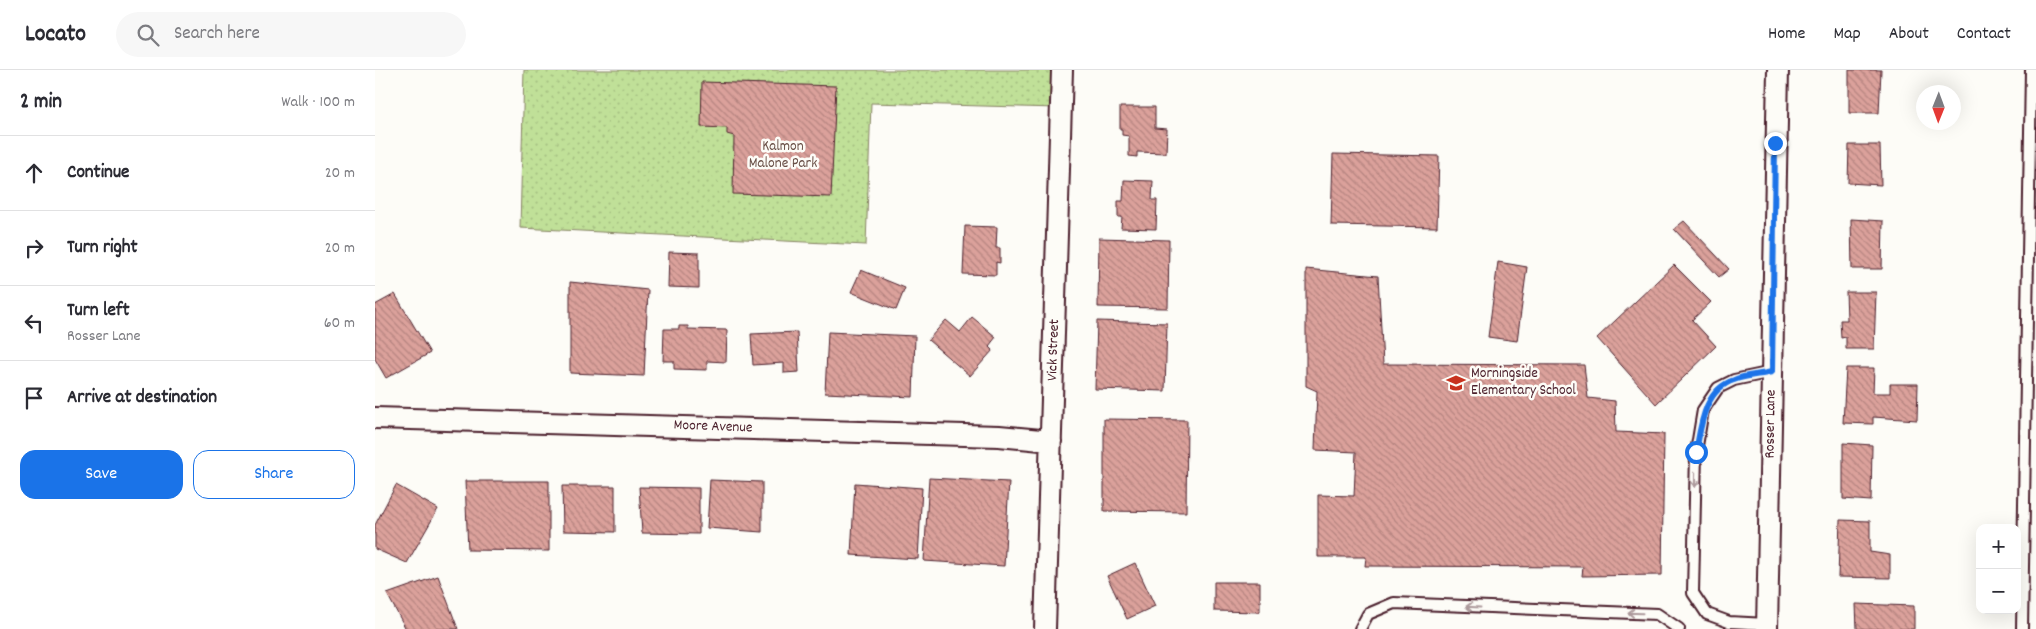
<!DOCTYPE html>
<html lang="en">
<head>
<meta charset="utf-8">
<style>
  :root { --surface:#fff; --page:#f7f7f7; --text:#2b2b33; --muted:#7c7c81; --line:#e1e1e2; --accent:#1a73e8 }
  body { margin:0; font-family:Dekko,sans-serif; background:var(--page); color:var(--text) }
  .controls { position:absolute; right:15px; bottom:15px; display:grid; overflow:hidden; border-radius:10px; box-shadow:0 5px 20px #0002 }
  .controls button { width:45px; height:45px; display:grid; place-items:center; padding:0; border:0; border-bottom:1px solid var(--line); background:var(--surface); color:var(--text); font:25px sans-serif }
  .compass { position:absolute; left:1541px; top:15px; width:45px; height:45px; border-radius:50%; background:var(--surface); box-shadow:0 5px 20px #0002; rotate:181deg }
  .stop { position:absolute; width:15px; height:15px; margin:-11px; border:4px solid #1a73e8; border-radius:50%; background:#fff }
  .stop.end { background:#1a73e8; border-color:#fff; box-shadow:0 1px 5px #0008 }
  .list { margin:0; padding:0; list-style:none }
  h2 { display:flex; justify-content:space-between; align-items:center; height:65px; margin:0; padding:0 20px; font-size:21px }
  h2 small { font-size:16px; font-weight:400; color:var(--muted) }
  .list li { display:grid; grid-template-columns:32px 1fr auto; gap:15px; align-items:center; box-sizing:border-box; height:75px; padding:0 20px; border-top:1px solid var(--line) }
  .list b { display:block; font-size:19px; white-space:nowrap }
  .list p { margin:0; font-size:16px; white-space:nowrap; color:var(--muted) }
  .list em { font-size:16px; font-style:normal; color:var(--muted) }
  .actions { display:flex; gap:10px; padding:15px 20px }
  .actions a { flex:1; padding:11px 0; border:1px solid var(--accent); border-radius:15px; text-align:center; font-size:18px; color:var(--accent) }
  .actions .main { background:var(--accent); color:#fff }
  .icon { flex:none; width:28px; height:28px; fill:none; stroke:currentColor; stroke-width:2; stroke-linecap:round; stroke-linejoin:round }
  .map { position:relative; flex:none; width:1661px; height:559px; overflow:hidden }
  header { display:flex; align-items:center; gap:30px; box-sizing:border-box; height:70px; padding:0 25px; background:var(--surface); border-bottom:1px solid var(--line) }
  header strong { font-size:24px }
  nav { display:flex; gap:28px; margin-inline-start:auto; font-size:18px }
  .search { width:350px; height:45px; background:var(--page); display:flex; align-items:center; gap:12px; box-sizing:border-box; padding:0 18px; border-radius:28px; color:var(--muted); font-size:19px }
  main { display:flex }
  aside { flex:1; background:var(--surface) }
  .map>svg:first-child { display:block }
  .park { fill:url(#park-dots); stroke:#858062 }
  .building { fill:url(#building-back-hatch); stroke:#4a1f2b }
  .lines { fill:none; stroke-linecap:round; stroke-linejoin:round }
  .lane-casing { stroke:#4a1f2b; stroke-width:14 }
  .street-casing { stroke:#4a1f2b; stroke-width:24 }
  .lane { stroke:#fdfcf7; stroke-width:10 }
  .street { stroke:#fdfcf7; stroke-width:20 }
  .oneway { stroke:#ac999b }
  .route { stroke:#1a73e8; stroke-width:6 }
  .labels { text-anchor:middle; dominant-baseline:central; stroke-width:5; stroke-linejoin:round; paint-order:stroke }
  .park-label { font-size:15px; fill:#684f46; stroke:#fdfcf7 }
  .street-label { font-size:15px; fill:#4a1f2b; stroke:#fdfcf7 }
  .poi-label { font-size:15px; fill:#4a1f2b; stroke:#fdfcf7; text-anchor:start }
</style>
</head>
<body>
<header>
<strong>Locato</strong>
<div class="search"><svg class="icon" aria-label="search" viewBox="0 0 24 24"><circle cx="10" cy="10" r="6"/><path d="M15 15l6 6"/></svg>Search here</div>
<nav><a>Home</a><a>Map</a><a>About</a><a>Contact</a></nav>
</header>
<main>
<aside>
<h2>2 min<small>Walk · 100 m</small></h2>
<ul class="list">
<li><svg class="icon" aria-label="ahead" viewBox="0 0 24 24"><path d="M12 20V5M6 11l6-6 6 6"/></svg><div><b>Continue</b></div><em>20 m</em></li>
<li><svg class="icon" aria-label="right" viewBox="0 0 24 24"><path d="M7 20v-9h11M14 6l5 5-5 5"/></svg><div><b>Turn right</b></div><em>20 m</em></li>
<li><svg class="icon" aria-label="left" viewBox="0 0 24 24"><path d="M17 20v-9H6M10 6l-5 5 5 5"/></svg><div><b>Turn left</b><p>Rosser Lane</p></div><em>60 m</em></li>
<li><svg class="icon" aria-label="arrive" viewBox="0 0 24 24"><path d="M6 21V4h12l-3 4 3 4H6"/></svg><div><b>Arrive at destination</b></div></li>
</ul>
<div class="actions"><a class="main">Save</a><a>Share</a></div>
</aside>
<div class="map">
<svg width="1661" height="559" viewBox="0 0 1661 559">
  <defs>
    <pattern id="park-dots" width="8" height="8" patternUnits="userSpaceOnUse" patternTransform="scale(1.25)"><rect width="8" height="8" fill="#c0e098"/><path d="M2 2h.1M6 6h.1" fill="none" stroke="#a6c083" stroke-width="1.8" stroke-linecap="round"/></pattern>
    <pattern id="building-back-hatch" width="6" height="6" patternUnits="userSpaceOnUse" patternTransform="scale(1.25)"><rect width="6" height="6" fill="#dba19b"/><path d="M-1 5l2 2M0 0l6 6M5-1l2 2" fill="none" stroke="#b4837f"/></pattern>
  </defs>
  <rect width="100%" height="100%" fill="#fdfcf7"/>
  <filter id="ink" filterUnits="userSpaceOnUse"><feTurbulence type="fractalNoise" baseFrequency=".02" numOctaves="2"/><feDisplacementMap in="SourceGraphic" scale="10" xChannelSelector="R" yChannelSelector="G"/><feConvolveMatrix kernelMatrix="1 2 1 2 8 2 1 2 1" color-interpolation-filters="sRGB"/></filter>
  <g filter="url(#ink)">
    <path class="park" d="M149,0H683L682,38L496,33L491,175L145,158Z"/>
    <path class="building" d="M1474,0H1506L1504,43H1474Z
      M327,12L461,16L456,127L358,124L359,66L352,64V58L326,57Z
      M745,37H780V58L792,59L791,83L762,82V87L754,86V66L747,65V59H745Z
      M1474,75H1505L1506,115L1473,113Z
      M958,84L1064,86L1062,157L956,155Z
      M749,110L778,111L777,130H782L781,159L746,158L747,147H743V131H748Z
      M1476,149L1508,151L1507,199H1477Z
      M1309,151L1354,199L1344,207L1299,159Z
      M590,156L622,157L621,178H625V193L621,192V205L588,204Z
      M724,168L794,170L793,238L723,237Z
      M294,182L324,183V218L293,217Z
      M1123,192L1152,197L1142,271L1113,267Z
      M1299,195L1336,232L1317,250L1341,276L1281,334L1222,268Z
      M931,199L1003,206L1008,294L1209,295L1213,328L1240,331L1241,362L1289,364L1287,505L1207,506L1208,497L990,496L991,487H943V425L979,426L981,382L940,380L942,321L931,316Z
      M486,200L530,218L521,240L476,222Z
      M195,212L273,220L269,306L195,303Z
      M1471,222H1501L1499,279H1471V267L1466,268L1465,250H1472Z
      M20,224L55,283L11,308L0,289V235Z
      M597,247L621,267L614,276L618,280L595,306L553,270L571,250L585,262Z
      M722,251L792,253L790,321L720,319Z
      M304,256H313V259L352,260L351,292L332,291V300L299,299V291H288L289,259H304Z
      M422,262L424,302L409,303V293L378,295L376,264Z
      M453,262L540,266L538,327L450,323Z
      M1471,298H1499L1498,323H1515V314H1543L1542,350L1498,347V354L1468,353Z
      M729,349L812,350L811,442L729,441Z
      M1468,373L1497,375L1496,431L1468,429Z
      M554,408L634,412L629,496L549,491Z
      M335,410L387,412V462L332,458Z
      M90,411H174V481L93,480Z
      M480,413L547,418L543,489L476,485Z
      M21,415L63,439L32,493L0,479V455Z
      M187,416H240V462L188,461Z
      M264,417L324,418V464L267,463Z
      M1465,450L1495,451V482L1515,485V508L1463,507Z
      M760,493L780,536L752,549L732,506Z
      M63,506L83,559H31L12,524Z
      M839,512H885V542L839,541Z
      M1481,534L1539,536V559H1482Z"/>
    <g class="lines">
      <g class="lane-casing">
        <path id="lane" d="M1392,554L1354,552L1332,544L1318,523L1321,382L1328,340L1343,318L1359,310L1397,302
          M985,559L993,544L1019,533L1282,544L1304,559
          M1647,559L1656,0"/>
      </g>
      <g class="street-casing">
        <path id="street" d="M0,348L624,366L676,371
          M670,559L687,0
          M1392,559L1403,0"/>
      </g>
      <use href="#lane" class="lane"/>
      <use href="#street" class="street"/>
    </g>
    <defs><path id="oneway-shaft" d="M-6 0H5M1.5-3L5.5 0L1.5 3" fill="none" stroke-width="1.6" stroke-linecap="round" stroke-linejoin="round" transform="scale(1.25)"/></defs>
    <g class="oneway">
      <use href="#oneway-shaft" transform="translate(1320 410) rotate(91)"/>
      <use href="#oneway-shaft" transform="translate(1098 537) rotate(-177)"/>
      <use href="#oneway-shaft" transform="translate(1260 543) rotate(-178)"/>
    </g>
  </g>
  <g class="lines" filter="url(#ink)">
    <path class="route" d="M1321,382C1326,355 1329,320 1359,310C1371,305 1385,305 1397,302L1400,73"/>
  </g>
  <defs>
    <g id="school-bare" transform="scale(1.5)"><path d="M0-5L7-2L0 1L-7-2ZM-4 1L0 2.5L4 1V4Q0 6-4 4Z" fill="#c8321e" stroke="#fdfcf7" stroke-width="2.5" paint-order="stroke"/></g>
  </defs>
  <g fill-rule="evenodd">
    <use href="#school-bare" x="1081" y="313"/>
  </g>
  <g class="labels">
    <g class="park-label">
      <text x="408" y="77">Kalmon<tspan x="408" dy="17">Malone Park</tspan></text>
    </g>
    <g class="street-label">
      <text transform="translate(679 280) rotate(-88)">Vick Street</text>
      <text transform="translate(1396 354) rotate(-89)">Rosser Lane</text>
      <text transform="translate(338 357) rotate(2)">Moore Avenue</text>
    </g>
    <g class="poi-label">
      <text x="1096" y="304">Morningside<tspan x="1096" dy="17">Elementary School</tspan></text>
    </g>
  </g>
</svg>
<div class="controls">
<button>+</button>
<button>−</button>
</div>
<svg class="compass" viewBox="-18 -18 36 36"><path d="M0-13l5 13h-10z" fill="#e53935"/><path d="M0 13l5-13h-10z" fill="#7c7c81"/></svg>
<div class="stop" style="left:1321px;top:382px"></div>
<div class="stop end" style="left:1400px;top:73px"></div>
</div>
</main>
</body>
</html>
